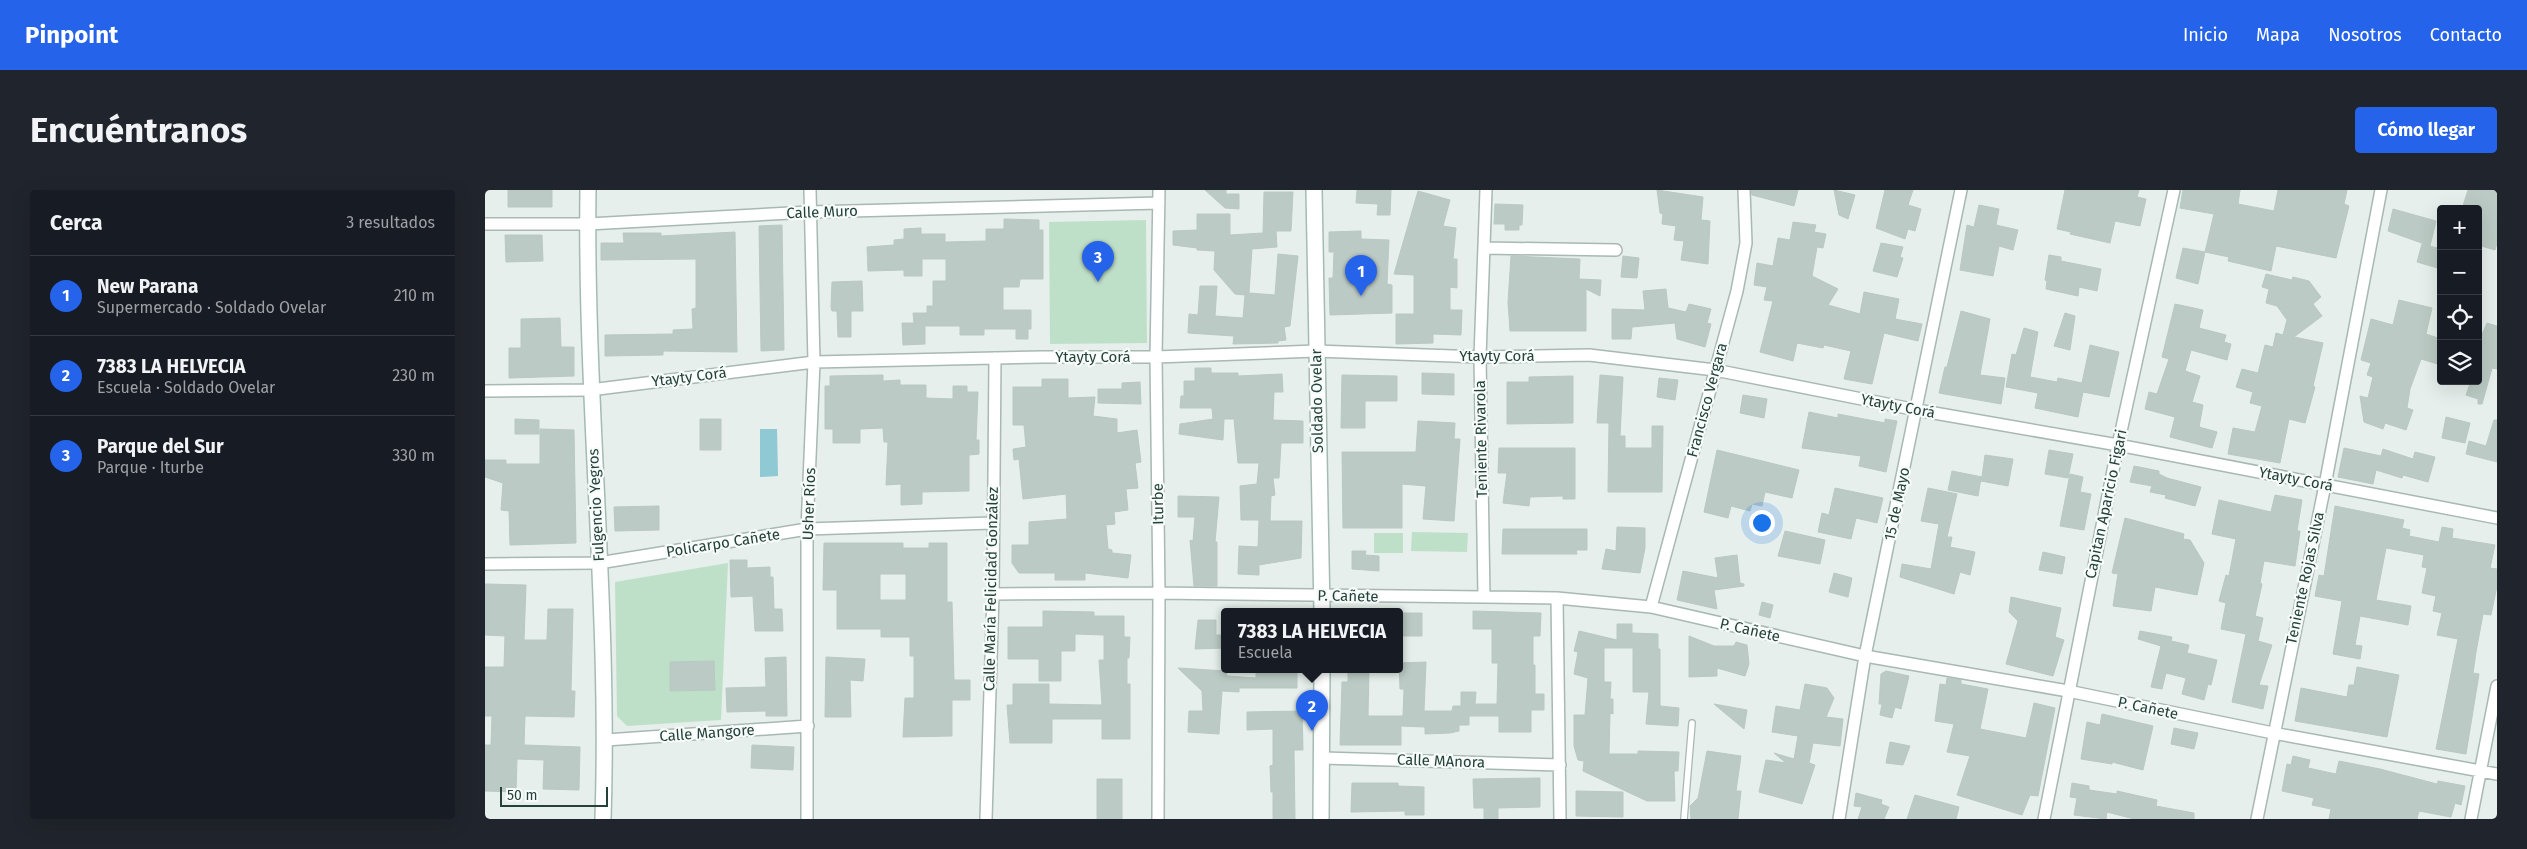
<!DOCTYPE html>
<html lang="es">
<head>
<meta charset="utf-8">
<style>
  :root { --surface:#171b24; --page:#20242c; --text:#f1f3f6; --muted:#9ea1a6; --line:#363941; --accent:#2563eb }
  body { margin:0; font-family:"Fira Sans",sans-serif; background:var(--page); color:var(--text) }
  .controls { position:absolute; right:15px; top:15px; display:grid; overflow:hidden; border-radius:5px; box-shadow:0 5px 20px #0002 }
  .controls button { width:45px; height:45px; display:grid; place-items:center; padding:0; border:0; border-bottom:1px solid var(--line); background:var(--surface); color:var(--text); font:25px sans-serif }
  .scale { position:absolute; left:15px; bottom:12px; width:108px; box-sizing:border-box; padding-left:5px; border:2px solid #24423a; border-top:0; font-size:14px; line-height:18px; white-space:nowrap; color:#24423a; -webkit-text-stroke:4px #f7fbf9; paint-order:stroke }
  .you { position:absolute; left:1276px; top:332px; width:18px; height:18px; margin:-12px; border:4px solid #fff; border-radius:50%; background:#1a73e8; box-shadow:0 0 0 8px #1a73e833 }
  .badge { display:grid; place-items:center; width:32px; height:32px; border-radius:50%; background:var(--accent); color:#fff; font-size:16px; font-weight:700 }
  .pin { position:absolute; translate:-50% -41px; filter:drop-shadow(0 1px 2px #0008) }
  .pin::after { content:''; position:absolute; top:26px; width:18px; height:15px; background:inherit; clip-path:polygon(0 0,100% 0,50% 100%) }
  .popup { position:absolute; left:736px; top:418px; width:182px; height:65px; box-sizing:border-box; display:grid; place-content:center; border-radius:5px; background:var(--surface); filter:drop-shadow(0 1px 4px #0005); font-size:16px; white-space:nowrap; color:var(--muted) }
  .popup b { font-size:19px; color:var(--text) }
  .popup::after { content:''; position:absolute; left:50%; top:100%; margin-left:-10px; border:10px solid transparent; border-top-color:var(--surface) }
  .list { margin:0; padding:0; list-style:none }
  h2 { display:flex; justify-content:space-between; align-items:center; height:65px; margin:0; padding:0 20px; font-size:21px }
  h2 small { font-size:16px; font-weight:400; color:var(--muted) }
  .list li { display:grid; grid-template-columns:32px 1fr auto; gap:15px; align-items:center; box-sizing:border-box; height:80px; padding:0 20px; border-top:1px solid var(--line) }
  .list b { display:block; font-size:19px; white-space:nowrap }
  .list p { margin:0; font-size:16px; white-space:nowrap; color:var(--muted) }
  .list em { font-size:16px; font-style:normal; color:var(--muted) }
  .icon { flex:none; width:28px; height:28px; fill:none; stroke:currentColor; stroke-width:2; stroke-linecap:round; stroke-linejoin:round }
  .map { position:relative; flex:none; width:2012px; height:629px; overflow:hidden; border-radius:5px }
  header { display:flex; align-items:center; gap:30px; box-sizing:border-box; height:70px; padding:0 25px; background:var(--accent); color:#fff }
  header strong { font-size:24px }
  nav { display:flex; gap:28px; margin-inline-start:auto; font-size:18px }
  .intro { display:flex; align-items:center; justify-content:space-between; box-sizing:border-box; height:120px; padding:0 30px }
  h1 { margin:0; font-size:35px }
  .button { padding:12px 22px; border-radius:5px; background:var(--accent); color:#fff; font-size:18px; font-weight:700 }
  main { display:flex; gap:30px; padding:0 30px }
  aside { flex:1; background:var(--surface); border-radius:5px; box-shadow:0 5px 20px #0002 }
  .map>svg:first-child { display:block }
  .green { fill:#bfe0c8 }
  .water { fill:#8ec9d4 }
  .building { fill:#bbcac4; stroke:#b8c9c2; fill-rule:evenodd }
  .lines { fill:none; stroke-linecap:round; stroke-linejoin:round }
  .lane-casing { stroke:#a8b8b2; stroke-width:8 }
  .street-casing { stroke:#a8b8b2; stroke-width:14 }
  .secondary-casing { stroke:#a4bbb3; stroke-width:18 }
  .lane { stroke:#fff; stroke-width:5.5 }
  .street { stroke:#fff; stroke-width:11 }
  .secondary { stroke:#fff; stroke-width:15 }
  .labels { text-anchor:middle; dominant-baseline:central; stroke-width:4.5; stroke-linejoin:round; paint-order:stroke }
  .street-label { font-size:15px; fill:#24423a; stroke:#f7fbf9 }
</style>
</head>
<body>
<header>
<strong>Pinpoint</strong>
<nav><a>Inicio</a><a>Mapa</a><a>Nosotros</a><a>Contacto</a></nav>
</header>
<div class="intro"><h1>Encuéntranos</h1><a class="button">Cómo llegar</a></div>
<main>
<aside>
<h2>Cerca<small>3 resultados</small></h2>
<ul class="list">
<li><span class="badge">1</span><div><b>New Parana</b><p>Supermercado · Soldado Ovelar</p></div><em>210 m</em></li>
<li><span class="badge">2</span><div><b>7383 LA HELVECIA</b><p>Escuela · Soldado Ovelar</p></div><em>230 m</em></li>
<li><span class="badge">3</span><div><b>Parque del Sur</b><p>Parque · Iturbe</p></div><em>330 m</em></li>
</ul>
</aside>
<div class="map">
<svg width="2012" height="629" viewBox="0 0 2012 629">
  <rect width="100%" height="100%" fill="#e6efeb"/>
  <path class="green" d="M661,30L662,153L565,154L564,32Z
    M927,342L983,343L982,362L926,361Z
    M889,343H918V363H889Z
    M243,373L236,530L142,536L132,526L130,392Z"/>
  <path class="water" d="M275,239H292L293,286L275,287Z"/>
  <path class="building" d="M23,0H67V17H23Z
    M720,0H741V4H754V19L740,18Z
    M872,0H906L905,25H892L893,14L871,13Z
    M1172,0L1218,7L1216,30L1225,31L1223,74L1196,70L1199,51L1189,50L1191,36L1177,34L1178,24L1175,23Z
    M1266,0H1313L1309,16L1267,5Z
    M1349,0L1370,5L1363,29L1354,25Z
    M1400,0H1428L1423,15L1436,19L1430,41L1423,39L1420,49L1391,38Z
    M1580,0H1654L1652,7L1661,9L1655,36L1630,31L1625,53L1585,44L1586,42L1572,39Z
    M1698,0H1755L1753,14L1789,21L1793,0H1862L1859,14L1864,16L1851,68L1791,56L1786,81L1743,71L1744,67L1720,62L1713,94L1691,88L1698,58L1720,62L1729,24L1695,18Z
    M1983,0H2012V53L2010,60L1993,55V19H1977Z
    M933,1L965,10L958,36L971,38L968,69H972V98L965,97V120H977L976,145L948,144V153L911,154V124H929V85L909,84Z
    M779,2H808L806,41H791L792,57L767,59L764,103L790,105L793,64L813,66L805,136L799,137L801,150L793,151V153L748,154L749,146L703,143L704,124L713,125L715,96H732L730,126L758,128L760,105L750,104L729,80L730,61L712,60V58L688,55V41L712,40V24H745V45L778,43Z
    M1010,14L1038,15L1037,35H1034V40H1020V34H1009Z
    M1494,15L1514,19L1511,35L1533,40L1528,60L1514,56L1508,86L1475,80L1482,35L1489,37Z
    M1908,19L1951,31L1945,56L1903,41Z
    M519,29L554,30V40H558V89H535L534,97H518V120H546V139H543V149H531V139H499V145H475V136H440V154L418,155L417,133H429L428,123H442V116H448V91H461V69H437V86H419V80L383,81L382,57L409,55V50L419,49V39L436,38V44H460V52L501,51V39H519Z
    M1308,32L1331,35L1329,42L1341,44L1338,58L1332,57L1327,86L1353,99L1343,115L1375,124L1379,102L1414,109L1410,129L1437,134L1433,151L1399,143L1387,194L1359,189L1366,161L1339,155L1338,158L1312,153L1308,171L1275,162L1288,111L1279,110L1282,97L1269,95L1272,73L1288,76L1293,48L1305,50Z
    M297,35L299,160L276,161L274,36Z
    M876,41V49L904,50L902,94L907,95V123L845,125L844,88H848L849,62H844V42Z
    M250,42L252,162L178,161V165L120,166V145L188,144V140L208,139L207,119L211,118V69L116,70V53H139L138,43H176V46Z
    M20,45H57L58,71L21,72Z
    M1396,53L1418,57L1415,67L1418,68L1412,87L1388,81Z
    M1937,54L1956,59V79L1932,72Z
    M1564,65L1576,67V71L1616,79L1612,101L1594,97L1593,106L1561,99L1562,91L1560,90Z
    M1026,66L1095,69L1094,89L1116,90L1115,106L1101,99V141H1025L1023,112Z
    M1138,66L1154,68L1152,88L1136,87Z
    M1781,84L1807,90L1808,87L1824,91L1836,107L1828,114L1837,126L1809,147L1838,153L1828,196L1830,197L1820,233L1804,229L1795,273L1743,264L1748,238L1770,242L1777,216L1765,213L1768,202L1751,197L1757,179L1773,183L1780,155L1788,157L1791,143L1798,145L1802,130L1792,116L1781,113L1784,99L1777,97Z
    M377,91L378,121H366V147H353L352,121H347L346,117L347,92Z
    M1181,99L1183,118L1201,122L1204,114L1226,119L1222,133L1226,134L1220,157L1192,149L1190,133L1147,137L1146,149H1127V119L1160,120L1158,101Z
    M1914,110L1947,118L1941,144L1956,149V175L1936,169L1925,199L1922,218L1928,220L1921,240L1900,233L1898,239L1879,232L1875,206L1883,208L1888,187L1882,185L1886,173L1876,170L1886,129L1908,135Z
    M1690,114L1718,120L1714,138L1741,145L1739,152L1746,154L1742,170L1706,160L1700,181L1715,186L1707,212L1718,215L1714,237L1732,242L1727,258L1685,247L1690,227L1660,219L1664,202L1672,204L1684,169L1677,167Z
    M1476,121L1505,129L1495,185L1520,188L1516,214L1454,203L1460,177H1462Z
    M1580,123L1590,126L1585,160L1569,156Z
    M75,128L76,157H89V186L24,188V158H36V129Z
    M2002,133L2012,136V179L2007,178L1997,214H1993V209L1981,205L1986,191H1993V154Z
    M1539,138L1553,142L1545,187L1572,192L1573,188L1597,193L1605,155L1634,162L1624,207L1598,202L1593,227L1550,218L1553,203L1521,197L1527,164L1531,165Z
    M710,178H726V183H753V186L797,184L798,202H789L788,230L818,231V253H796L794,288H788L790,305L786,306L785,331H817L816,368L774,375V385L753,384L754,356L773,357L774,330H756L755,296L772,294L774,273H753L749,229H739L738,250L694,244L695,234L728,229L727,218H695L696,206H699V191H710Z
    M937,183L969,184V205L937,204Z
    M398,185V191L415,190V195H441V208L468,209V196H482V202H493L491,250H494V264L484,265V301L437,302V314L416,315V294L401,295L403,252H399L398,238L375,239V253H348V239H340V196H345V186Z
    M857,185L912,186V211H880V238H856Z
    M1115,185L1138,187L1135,246H1140V258H1167V236H1178L1177,302H1123L1124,233H1112Z
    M1088,186V233L1022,234V192H1044V187Z
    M1174,188L1193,190L1190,210L1172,207Z
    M557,189H583V208L610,207L608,226L632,229V243L652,240L656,272L650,273L653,298L641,299L643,320L629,322L630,334L621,335L623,359L627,360V363L646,365L643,388L600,383V390H570V383H534L527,373V355H544V332L582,329L581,304L538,309L534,269L529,270L528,259L541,257L539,235H528V197H557Z
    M655,192L656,214L613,213V199H637V193Z
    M1258,205L1282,209L1279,228L1255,223Z
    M1324,222L1353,228V224L1400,233V229L1412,231L1401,282L1374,276L1376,266L1317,258Z
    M1961,227L1985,233L1980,253L1957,248Z
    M30,229L54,230V244H30Z
    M215,229H236V260H215Z
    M2009,230H2012V272L1981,264L1984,251L2001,256Z
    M933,231L970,233L969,249H975L969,331L938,329L941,296L917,294V338H858L857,262H931Z
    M55,239L89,240L91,353L25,355L24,321L16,320L18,293L0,287V270H21V274H55Z
    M1014,258H1090V309H1078V306L1045,307L1044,316L1018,313L1022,283H1013Z
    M1859,258L1896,266L1898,259L1928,269L1930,262L1950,267L1943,292L1918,285L1917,288L1891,280L1888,294L1853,287Z
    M1232,260L1314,280L1307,308L1280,302L1277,316L1267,314L1265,321L1246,316L1243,328L1219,322Z
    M1564,260L1588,264L1583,288L1560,284Z
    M1500,265L1528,269L1523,296L1496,291V288L1493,306L1463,300L1467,281L1497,287Z
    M1649,276L1674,281V284L1682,288L1716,297L1710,316L1680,308L1681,305L1665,302L1667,296L1645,292Z
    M1585,284L1598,287L1595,302L1606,304L1599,340L1575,336Z
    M1350,298L1398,308L1392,333L1371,328L1366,349L1333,342L1337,323L1344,325Z
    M1443,298L1472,304L1462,347H1467L1465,357L1490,362L1485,385L1475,382L1469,404L1415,387L1417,374L1446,379L1454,334L1436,331Z
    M1790,305L1817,310L1812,341H1815L1810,376L1779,371L1775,393L1777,394L1770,426L1778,428L1773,451L1787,455L1774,495L1783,496L1778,519L1747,512L1761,444L1736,439L1741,413L1734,411L1741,385L1744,386L1751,349L1727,344L1734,310L1786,322Z
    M693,306L734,307L730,352H732V396H709L705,350L708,351L710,327H693Z
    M174,316V340L130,341L129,317Z
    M1850,316L1919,330L1917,338L1925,340L1924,346L1954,352L1957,337L1968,339L1967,348L2010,355L2005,378L2012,379V396L2006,425L1998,424L1991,462L1988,483L1994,484L1981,564L1951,559L1973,449L1952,445L1957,423L1948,421L1951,406L1937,403L1942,378L1937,377L1939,365L1901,358L1891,410L1926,416L1923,435L1875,426L1870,455L1877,456L1875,469L1848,464L1857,411L1830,406L1834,385L1839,386Z
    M1640,328L1699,344L1698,349L1705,350L1719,373L1712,405L1670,397L1666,421L1628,416L1633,384L1627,383Z
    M1132,337L1160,338V358L1155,383L1117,379L1121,359L1131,361Z
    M1018,339H1102V360H1091L1092,364H1017Z
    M1300,341L1340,350L1335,374L1293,366Z
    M339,353H418V358H444V353H462V412H467L469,490H485V510H467V546L418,547L420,508H429V466H425V447H396V439H352V400H338ZM395,384H421V410H395Z
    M867,361H881L880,365L894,366V381L867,379Z
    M1558,362L1580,367L1577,384L1554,380Z
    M1252,365L1255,393L1259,394V396L1229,400L1232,419L1192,410L1198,381L1233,388L1230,368Z
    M245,370H262V378L285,377V387H288L289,419H297L298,441H270L268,406L246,407Z
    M1349,383L1367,388L1363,407L1344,402Z
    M0,394L41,395L39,450H62L63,419H88L86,501H90L89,527L40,526L39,555L95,557L94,600L58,599L59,570L32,569L31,602L0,601V555H6L7,526H0V477H19L20,446L0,445Z
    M1526,407L1576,418L1570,447L1579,450L1568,486L1521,474L1533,431L1524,422Z
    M1277,412L1288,415L1285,428L1274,425Z
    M558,421L609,422V426H639V447H645L644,468H642V494H645V549H617V529H567V553H525L522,515H528V494H564V514L617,515L614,470H619V445L590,444V461H576V491H554V469H523V437H558Z
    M988,421L1056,423L1055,446H1048V475H1050V504H1059V520H1046V542H1014V526H984V535H974V541L965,543L940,544V537L916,536V555H855L857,492H863V480H884L883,526H918L919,499H915L914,473L941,472L939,521H967L968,516H976V502H991L990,514H1012L1013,473H1007V439H988Z
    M914,423H937V446H914Z
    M713,430H731V445H740V458L710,459Z
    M1132,434H1147V443L1173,444V459H1175V516L1194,518L1193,536L1161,534L1164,502H1148V458H1119V492H1126L1125,509H1128V524L1125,523L1124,564H1153V561L1194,562L1193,581H1189L1190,611H1162L1098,581L1099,571L1093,570L1089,556V525H1100L1103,488L1089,484L1093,462L1089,461L1094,441L1132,450Z
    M1655,441L1687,447L1686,451L1704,455L1702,463L1732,470L1726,495L1723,494L1719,510L1697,504L1701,488L1681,483L1677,499L1666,497L1676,456L1653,449Z
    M1204,446L1229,456H1249L1251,452L1262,455L1264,474L1260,486L1232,478V486L1204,487Z
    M301,467L302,526H281V521L242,522L241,498L281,497L280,468Z
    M341,467L380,469L378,491L365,490L366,527H340Z
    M229,471L230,500L185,501V472Z
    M1872,477L1914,485L1902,547L1810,531L1816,498L1862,507L1864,495H1869Z
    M693,478L741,481L742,486L771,488V480H812V498H754V502L737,501L734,544L703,542L704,521H718L717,501Z
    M1401,481L1424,486L1416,519L1410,517L1407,528L1395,525L1397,514H1394L1396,484Z
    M1462,488L1476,490V494L1503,499L1495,539L1541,548L1549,513L1570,518L1553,606L1545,605L1537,625L1472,605L1485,566L1462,562L1469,534L1450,531L1455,494L1461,495Z
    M1320,494L1342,498L1349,508L1341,527L1358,529L1355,556L1328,553L1324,573L1330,575L1317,614L1274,602L1281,570L1301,573L1289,563L1309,569L1313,546L1287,542L1291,516L1315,520Z
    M1229,514L1262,520L1259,539Z
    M817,521L818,560H809L810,629H788V602H786L785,576L788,575V539L762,540V522Z
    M1617,524L1668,536L1658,580L1627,572V574L1596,569L1602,532L1615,535Z
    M1689,538L1713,543L1709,559L1686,554Z
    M1405,552L1425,556L1418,575L1401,573Z
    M267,555L309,557L308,580L266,578Z
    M1222,561L1256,566L1251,601H1256L1253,629H1206L1205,616L1213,608Z
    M1808,566L1825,570L1823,578L1851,584L1854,571L1895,579L1952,594L1953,591L1980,596L1976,615L1970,613L1966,627L1934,621L1932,629H1844L1846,619L1827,615L1829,608L1797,601L1802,574L1806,575Z
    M1055,588V617L1013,618V629H999V618H989L988,589Z
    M612,589H637V629H612Z
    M867,593H913V596L939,597V625H920V621L866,622Z
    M1587,593L1604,596V600L1632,604V601L1672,610L1671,616L1709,623V629H1649L1622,622L1621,629L1589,625L1592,608L1585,607Z
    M1091,601L1138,602V627L1091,626Z
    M1371,603L1397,610L1396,614L1404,617L1399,629H1373L1377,617L1369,616Z
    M1430,605L1474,617L1471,629H1422Z"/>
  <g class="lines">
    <g class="lane-casing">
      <path id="lane" d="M1199,629L1207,533"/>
    </g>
    <g class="street-casing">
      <path id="street" d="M0,34H103L325,22L674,13
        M999,58L1131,60
        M0,201L105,200L329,172L557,167H671L831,161L995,167L1104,165L1230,180L1432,220L1633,255L2012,328
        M0,374L114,373L322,339L507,333
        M508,404L674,403L1072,408L1166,417L1380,466L1583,501L1788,543L2012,584
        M999,407L995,167L1001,0
        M1072,408L1075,629
        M1166,417L1252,101L1261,53L1259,0
        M121,550L323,536
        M838,568L1075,575
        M322,629V339L329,172L325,0
        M501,629L508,404L510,168
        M673,629L674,403L671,167L674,0
        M1354,629L1380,466L1476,0
        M1559,629L1633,255L1689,0
        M1772,629L1840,295L1896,0
        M1986,629L2012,496"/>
    </g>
    <g class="secondary-casing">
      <path id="secondary" d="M103,0C100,210 125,419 118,629
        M829,0L837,422
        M836,629L837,480"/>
    </g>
    <use href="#lane" class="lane"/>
    <use href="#street" class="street"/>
    <use href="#secondary" class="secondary"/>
  </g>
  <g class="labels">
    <g class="street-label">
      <text transform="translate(337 22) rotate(-2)">Calle Muro</text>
      <text x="1012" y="166">Ytayty Corá</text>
      <text x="608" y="167">Ytayty Corá</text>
      <text transform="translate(204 187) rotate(-7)">Ytayty Corá</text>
      <text transform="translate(1222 210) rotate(-75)">Francisco Vergara</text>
      <text transform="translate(832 211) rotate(-91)">Soldado Ovelar</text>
      <text transform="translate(1413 216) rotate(11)">Ytayty Corá</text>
      <text transform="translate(996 249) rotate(-91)">Teniente Rivarola</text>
      <text transform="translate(1811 289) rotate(11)">Ytayty Corá</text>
      <text transform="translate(324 314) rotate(-88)">Usher Ríos</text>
      <text transform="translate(673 314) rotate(-91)">Iturbe</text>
      <text transform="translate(1412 314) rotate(-78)">15 de Mayo</text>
      <text transform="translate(1621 314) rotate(-78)">Capitan Aparicio Figari</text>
      <text transform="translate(111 315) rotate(-93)">Fulgencio Yegros</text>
      <text transform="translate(238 353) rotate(-9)">Policarpo Cañete</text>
      <text transform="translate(1820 388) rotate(-78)">Teniente Rojas Silva</text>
      <text transform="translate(506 399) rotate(-89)">Calle María Felicidad González</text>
      <text transform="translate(863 406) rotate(1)">P. Cañete</text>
      <text transform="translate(1265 440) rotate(13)">P. Cañete</text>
      <text transform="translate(1663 518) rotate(12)">P. Cañete</text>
      <text transform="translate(222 543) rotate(-4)">Calle Mangore</text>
      <text transform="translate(956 571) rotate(2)">Calle MAnora</text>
    </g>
  </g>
</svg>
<div class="controls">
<button>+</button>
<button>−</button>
<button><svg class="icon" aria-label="locate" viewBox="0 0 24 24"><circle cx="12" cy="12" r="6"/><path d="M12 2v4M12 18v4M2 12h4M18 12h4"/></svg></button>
<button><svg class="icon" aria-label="layers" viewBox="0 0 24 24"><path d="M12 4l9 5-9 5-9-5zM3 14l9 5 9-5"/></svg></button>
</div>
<div class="scale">50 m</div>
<div class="you"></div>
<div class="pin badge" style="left:876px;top:106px">1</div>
<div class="pin badge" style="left:827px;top:541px">2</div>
<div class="popup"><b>7383 LA HELVECIA</b>Escuela</div>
<div class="pin badge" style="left:613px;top:92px">3</div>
</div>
</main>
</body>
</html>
